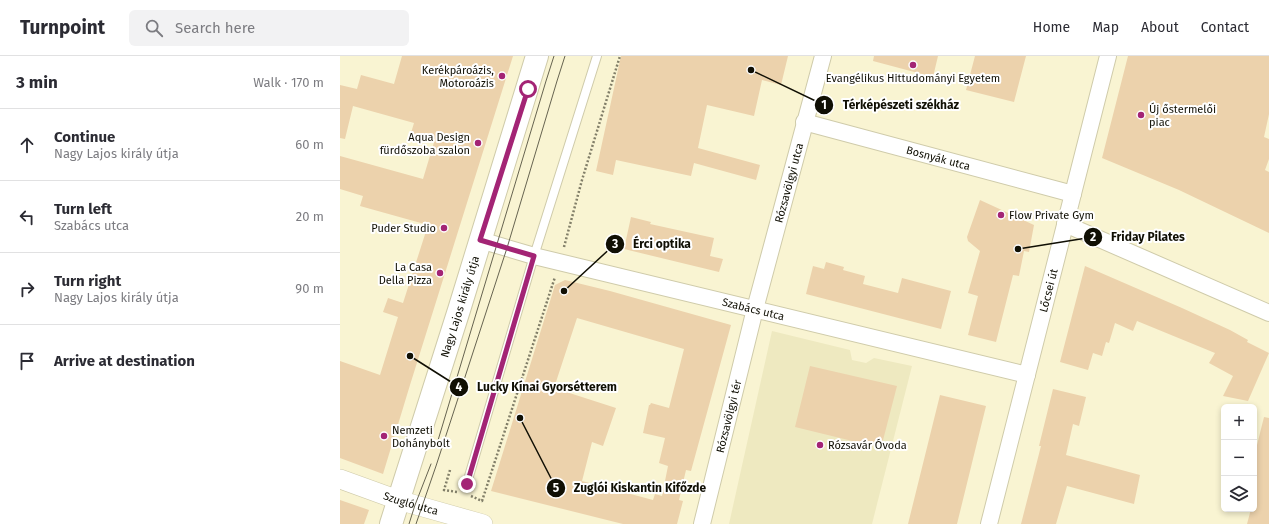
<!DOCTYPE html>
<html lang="en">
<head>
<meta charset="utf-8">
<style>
  :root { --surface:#fff; --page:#f2f2f3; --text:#2b2b33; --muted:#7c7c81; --line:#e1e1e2 }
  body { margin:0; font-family:"Fira Sans",sans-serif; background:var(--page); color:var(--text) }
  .controls { position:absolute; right:12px; bottom:12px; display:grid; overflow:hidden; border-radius:6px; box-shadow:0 2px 6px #0003 }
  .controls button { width:36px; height:36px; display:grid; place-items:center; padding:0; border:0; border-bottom:1px solid var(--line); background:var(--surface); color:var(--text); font:20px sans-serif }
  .stop { position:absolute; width:12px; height:12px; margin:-9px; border:3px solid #a32475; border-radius:50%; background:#fff }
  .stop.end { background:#a32475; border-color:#fff; box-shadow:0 1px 4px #0008 }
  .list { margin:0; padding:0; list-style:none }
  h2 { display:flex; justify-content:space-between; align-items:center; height:52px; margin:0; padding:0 16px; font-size:17px }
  h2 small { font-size:13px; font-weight:400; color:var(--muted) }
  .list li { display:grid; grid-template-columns:26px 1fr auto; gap:12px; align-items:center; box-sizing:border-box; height:72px; padding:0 16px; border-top:1px solid var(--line) }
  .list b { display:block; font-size:15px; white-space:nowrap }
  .list p { margin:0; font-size:13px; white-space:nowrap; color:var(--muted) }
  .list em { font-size:13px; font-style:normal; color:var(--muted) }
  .icon { flex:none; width:22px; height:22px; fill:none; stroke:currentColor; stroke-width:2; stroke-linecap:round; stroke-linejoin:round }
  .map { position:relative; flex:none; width:929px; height:468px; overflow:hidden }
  header { display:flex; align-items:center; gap:24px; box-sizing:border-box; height:56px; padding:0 20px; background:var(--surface); border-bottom:1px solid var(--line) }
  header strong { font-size:19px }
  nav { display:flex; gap:22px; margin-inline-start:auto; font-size:14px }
  .search { width:280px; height:36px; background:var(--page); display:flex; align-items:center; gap:10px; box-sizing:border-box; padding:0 14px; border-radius:6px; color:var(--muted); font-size:15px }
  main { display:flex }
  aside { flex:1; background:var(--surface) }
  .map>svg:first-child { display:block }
  .built { fill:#eee9c0 }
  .building { fill:#ecd2ac; fill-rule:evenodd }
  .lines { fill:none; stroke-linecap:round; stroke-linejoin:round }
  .service-casing { stroke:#cfcbaa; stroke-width:10 }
  .minor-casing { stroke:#cfcbaa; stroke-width:18 }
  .tertiary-casing { stroke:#cfcbaa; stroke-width:20 }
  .secondary-casing { stroke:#cfcbaa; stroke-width:24 }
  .path { stroke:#817e68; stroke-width:2.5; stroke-dasharray:2 2; stroke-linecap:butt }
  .service { stroke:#fff; stroke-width:8 }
  .minor { stroke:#fff; stroke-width:16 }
  .tertiary { stroke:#fff; stroke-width:19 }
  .secondary { stroke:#fff; stroke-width:22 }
  .tram { stroke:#666350; stroke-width:1 }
  .route { stroke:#a32475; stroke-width:5 }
  .poi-dot { fill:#a32475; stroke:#fff; stroke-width:1.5 }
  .labels { text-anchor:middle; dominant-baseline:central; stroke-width:4; stroke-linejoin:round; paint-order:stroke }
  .poi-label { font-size:11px; fill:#100f04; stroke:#fff; text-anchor:end }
  .street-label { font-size:11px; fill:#100f04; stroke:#fff }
  .leader { fill:none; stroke:#100f04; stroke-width:1.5 }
  .callout-dot { fill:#100f04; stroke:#fff; stroke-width:1.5 }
  .mark-label { font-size:12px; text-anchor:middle; font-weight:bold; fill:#fff }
  .callout-label { font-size:12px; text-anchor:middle; font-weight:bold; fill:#100f04; stroke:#fff; stroke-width:4; stroke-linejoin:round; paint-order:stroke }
</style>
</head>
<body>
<header>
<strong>Turnpoint</strong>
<div class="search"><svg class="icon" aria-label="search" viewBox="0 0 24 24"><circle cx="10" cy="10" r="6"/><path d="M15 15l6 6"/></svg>Search here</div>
<nav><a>Home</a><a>Map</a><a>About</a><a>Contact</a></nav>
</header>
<main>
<aside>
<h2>3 min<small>Walk · 170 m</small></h2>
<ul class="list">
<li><svg class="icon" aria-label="ahead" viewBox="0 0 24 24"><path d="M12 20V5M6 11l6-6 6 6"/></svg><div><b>Continue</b><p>Nagy Lajos király útja</p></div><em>60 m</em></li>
<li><svg class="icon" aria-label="left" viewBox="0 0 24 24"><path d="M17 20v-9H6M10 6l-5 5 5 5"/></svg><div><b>Turn left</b><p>Szabács utca</p></div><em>20 m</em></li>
<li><svg class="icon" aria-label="right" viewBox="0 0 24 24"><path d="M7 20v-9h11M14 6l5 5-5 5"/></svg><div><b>Turn right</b><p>Nagy Lajos király útja</p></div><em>90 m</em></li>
<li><svg class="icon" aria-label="arrive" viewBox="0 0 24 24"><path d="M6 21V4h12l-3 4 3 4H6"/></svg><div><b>Arrive at destination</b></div></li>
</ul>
</aside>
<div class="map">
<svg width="929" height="468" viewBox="0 0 929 468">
  <rect width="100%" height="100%" fill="#f9f4d2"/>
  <path class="built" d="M432,275L510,294L512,304L526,307L534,302L572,310L532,468H389Z"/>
  <path class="building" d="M62,0H173L70,329L43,418L0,402V305L40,319L58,261L43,256L48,242L63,247L88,169L20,150L23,140L0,133V100L83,123L95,83L71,77L74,67L13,50L5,83L0,82V29L17,33L21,19L54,28Z
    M281,0H448L441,29L422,24L414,60L367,49L358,92L420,109L416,124L354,107L351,120L276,104L273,119L256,115Z
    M534,0H598L593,21L533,5Z
    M635,0H686L674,46L626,34Z
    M788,0H929V58L924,81L929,83V103L925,114L929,116V177L839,134L762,102Z
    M640,144L694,169L689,196L684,195L679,220L673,219L656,286L628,279L638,240L628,237L640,195L628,185L627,181Z
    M291,161L311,166L310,168L374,182L370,200L383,203L379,216L284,193Z
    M486,206L504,211L503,214L525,220L523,228L558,237L562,222L611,235L601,273L466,238L473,210L484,213Z
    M745,210L842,252L890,274L908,284L907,286L929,297L908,345L883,340L893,320L869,307L875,297L797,265L793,275L775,267L769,287L766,286L762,300L753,297L748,314L720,306Z
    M225,224L270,235L391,269L351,415L346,414L339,444L343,445L337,468H283L151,435L215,229ZM237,262L344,293L329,352L311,347L310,349H309L303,377L325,382L319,407L328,410L322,440L315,438L313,444L242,425L252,386L263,390L276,352L214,332Z
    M470,310L557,330L541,392L455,371Z
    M713,333L746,341L739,370L733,368L726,399L800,419L794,448L727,430L716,468H681L701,390H699Z
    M600,339L646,350L617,468H568Z
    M924,361L929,362V468H907L911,453H914V401Z
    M0,444L29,454L24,468H0Z"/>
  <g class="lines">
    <g class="service-casing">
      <path id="service" d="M127,427L194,200L257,0"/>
    </g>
    <g class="minor-casing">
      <g id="minor">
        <path id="s1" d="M464,66L733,138"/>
        <path d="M725,168L929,257"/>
        <path id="s2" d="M140,184L194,200L687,319"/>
        <path id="s3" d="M362,468L415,253L483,0"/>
        <path id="s4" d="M649,468L768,0"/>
      </g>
    </g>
    <g class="tertiary-casing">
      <g id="tertiary">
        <path id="s5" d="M0,423L58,444L143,468"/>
      </g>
    </g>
    <g class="secondary-casing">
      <g id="secondary">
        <path id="s6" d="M51,468L119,254L197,0"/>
      </g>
    </g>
    <path class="path" d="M224,191L242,124L280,0
      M110,414L104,434L117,436
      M131,440L142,445L215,221"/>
    <use href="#service" class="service"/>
    <use href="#minor" class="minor"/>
    <use href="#tertiary" class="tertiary"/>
    <use href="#secondary" class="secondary"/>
    <path class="tram" d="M96,391L206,25L214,0
      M69,468L75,449L91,408
      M76,468L96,410L167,192L217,25L225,0"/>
  </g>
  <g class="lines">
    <path class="route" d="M127,428L194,200L140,184L188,33"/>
  </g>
  <g class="poi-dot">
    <circle cx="573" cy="9" r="4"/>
    <circle cx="162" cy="20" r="4"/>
    <circle cx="801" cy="59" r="4"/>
    <circle cx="138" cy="87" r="4"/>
    <circle cx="661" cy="159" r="4"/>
    <circle cx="104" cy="172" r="4"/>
    <circle cx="100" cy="217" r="4"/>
    <circle cx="44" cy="380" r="4"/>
    <circle cx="480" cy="389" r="4"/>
  </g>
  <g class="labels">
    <g class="poi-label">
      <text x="154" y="14">Kerékpároázis,<tspan x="154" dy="13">Motoroázis</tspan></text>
      <text x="573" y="22" text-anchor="middle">Evangélikus Hittudományi Egyetem</text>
      <text x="809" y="53" text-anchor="start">Új őstermelői<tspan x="809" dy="13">piac</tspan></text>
      <text x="130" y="81">Aqua Design<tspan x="130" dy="13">fürdőszoba szalon</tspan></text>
      <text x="669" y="159" text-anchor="start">Flow Private Gym</text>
      <text x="96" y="172">Puder Studio</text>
      <text x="92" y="211">La Casa<tspan x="92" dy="13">Della Pizza</tspan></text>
      <text x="52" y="374" text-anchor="start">Nemzeti<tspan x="52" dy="13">Dohánybolt</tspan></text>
      <text x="488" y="389" text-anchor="start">Rózsavár Óvoda</text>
    </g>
    <g class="street-label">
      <text stroke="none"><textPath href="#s1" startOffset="139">Bosnyák utca</textPath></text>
      <text stroke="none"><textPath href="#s3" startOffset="352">Rózsavölgyi utca</textPath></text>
      <text stroke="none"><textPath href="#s4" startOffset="241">Lőcsei út</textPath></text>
      <text stroke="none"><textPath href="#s6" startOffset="228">Nagy Lajos király útja</textPath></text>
      <text stroke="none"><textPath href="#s2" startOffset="282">Szabács utca</textPath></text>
      <text stroke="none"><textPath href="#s3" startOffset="111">Rózsavölgyi tér</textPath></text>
      <text stroke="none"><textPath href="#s5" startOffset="75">Szugló utca</textPath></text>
    </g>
  </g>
  <path class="leader" d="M411 14L484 49M678 193L753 181M224 235L275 188M70 300L119 331M180 362L216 432"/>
  <g class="callout-dot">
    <circle cx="411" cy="14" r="4"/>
    <circle cx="678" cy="193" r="4"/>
    <circle cx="224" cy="235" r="4"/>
    <circle cx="70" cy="300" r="4"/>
    <circle cx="180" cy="362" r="4"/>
    <circle cx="484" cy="49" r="10"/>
    <circle cx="753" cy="181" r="10"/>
    <circle cx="275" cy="188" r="10"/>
    <circle cx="119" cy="331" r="10"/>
    <circle cx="216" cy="432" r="10"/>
  </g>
  <g class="mark-label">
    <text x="484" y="53">1</text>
    <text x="753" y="185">2</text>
    <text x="275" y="192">3</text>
    <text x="119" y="335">4</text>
    <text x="216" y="436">5</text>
  </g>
  <g class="callout-label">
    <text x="561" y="53">Térképészeti székház</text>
    <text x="808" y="185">Friday Pilates</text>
    <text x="322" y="192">Érci optika</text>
    <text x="207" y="335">Lucky Kínai Gyorsétterem</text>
    <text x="300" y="436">Zuglói Kiskantin Kifőzde</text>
  </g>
</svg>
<div class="controls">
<button>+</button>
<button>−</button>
<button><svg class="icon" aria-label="layers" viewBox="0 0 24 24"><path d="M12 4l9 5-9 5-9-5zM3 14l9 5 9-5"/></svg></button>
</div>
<div class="stop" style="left:188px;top:33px"></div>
<div class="stop end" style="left:127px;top:428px"></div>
</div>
</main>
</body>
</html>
